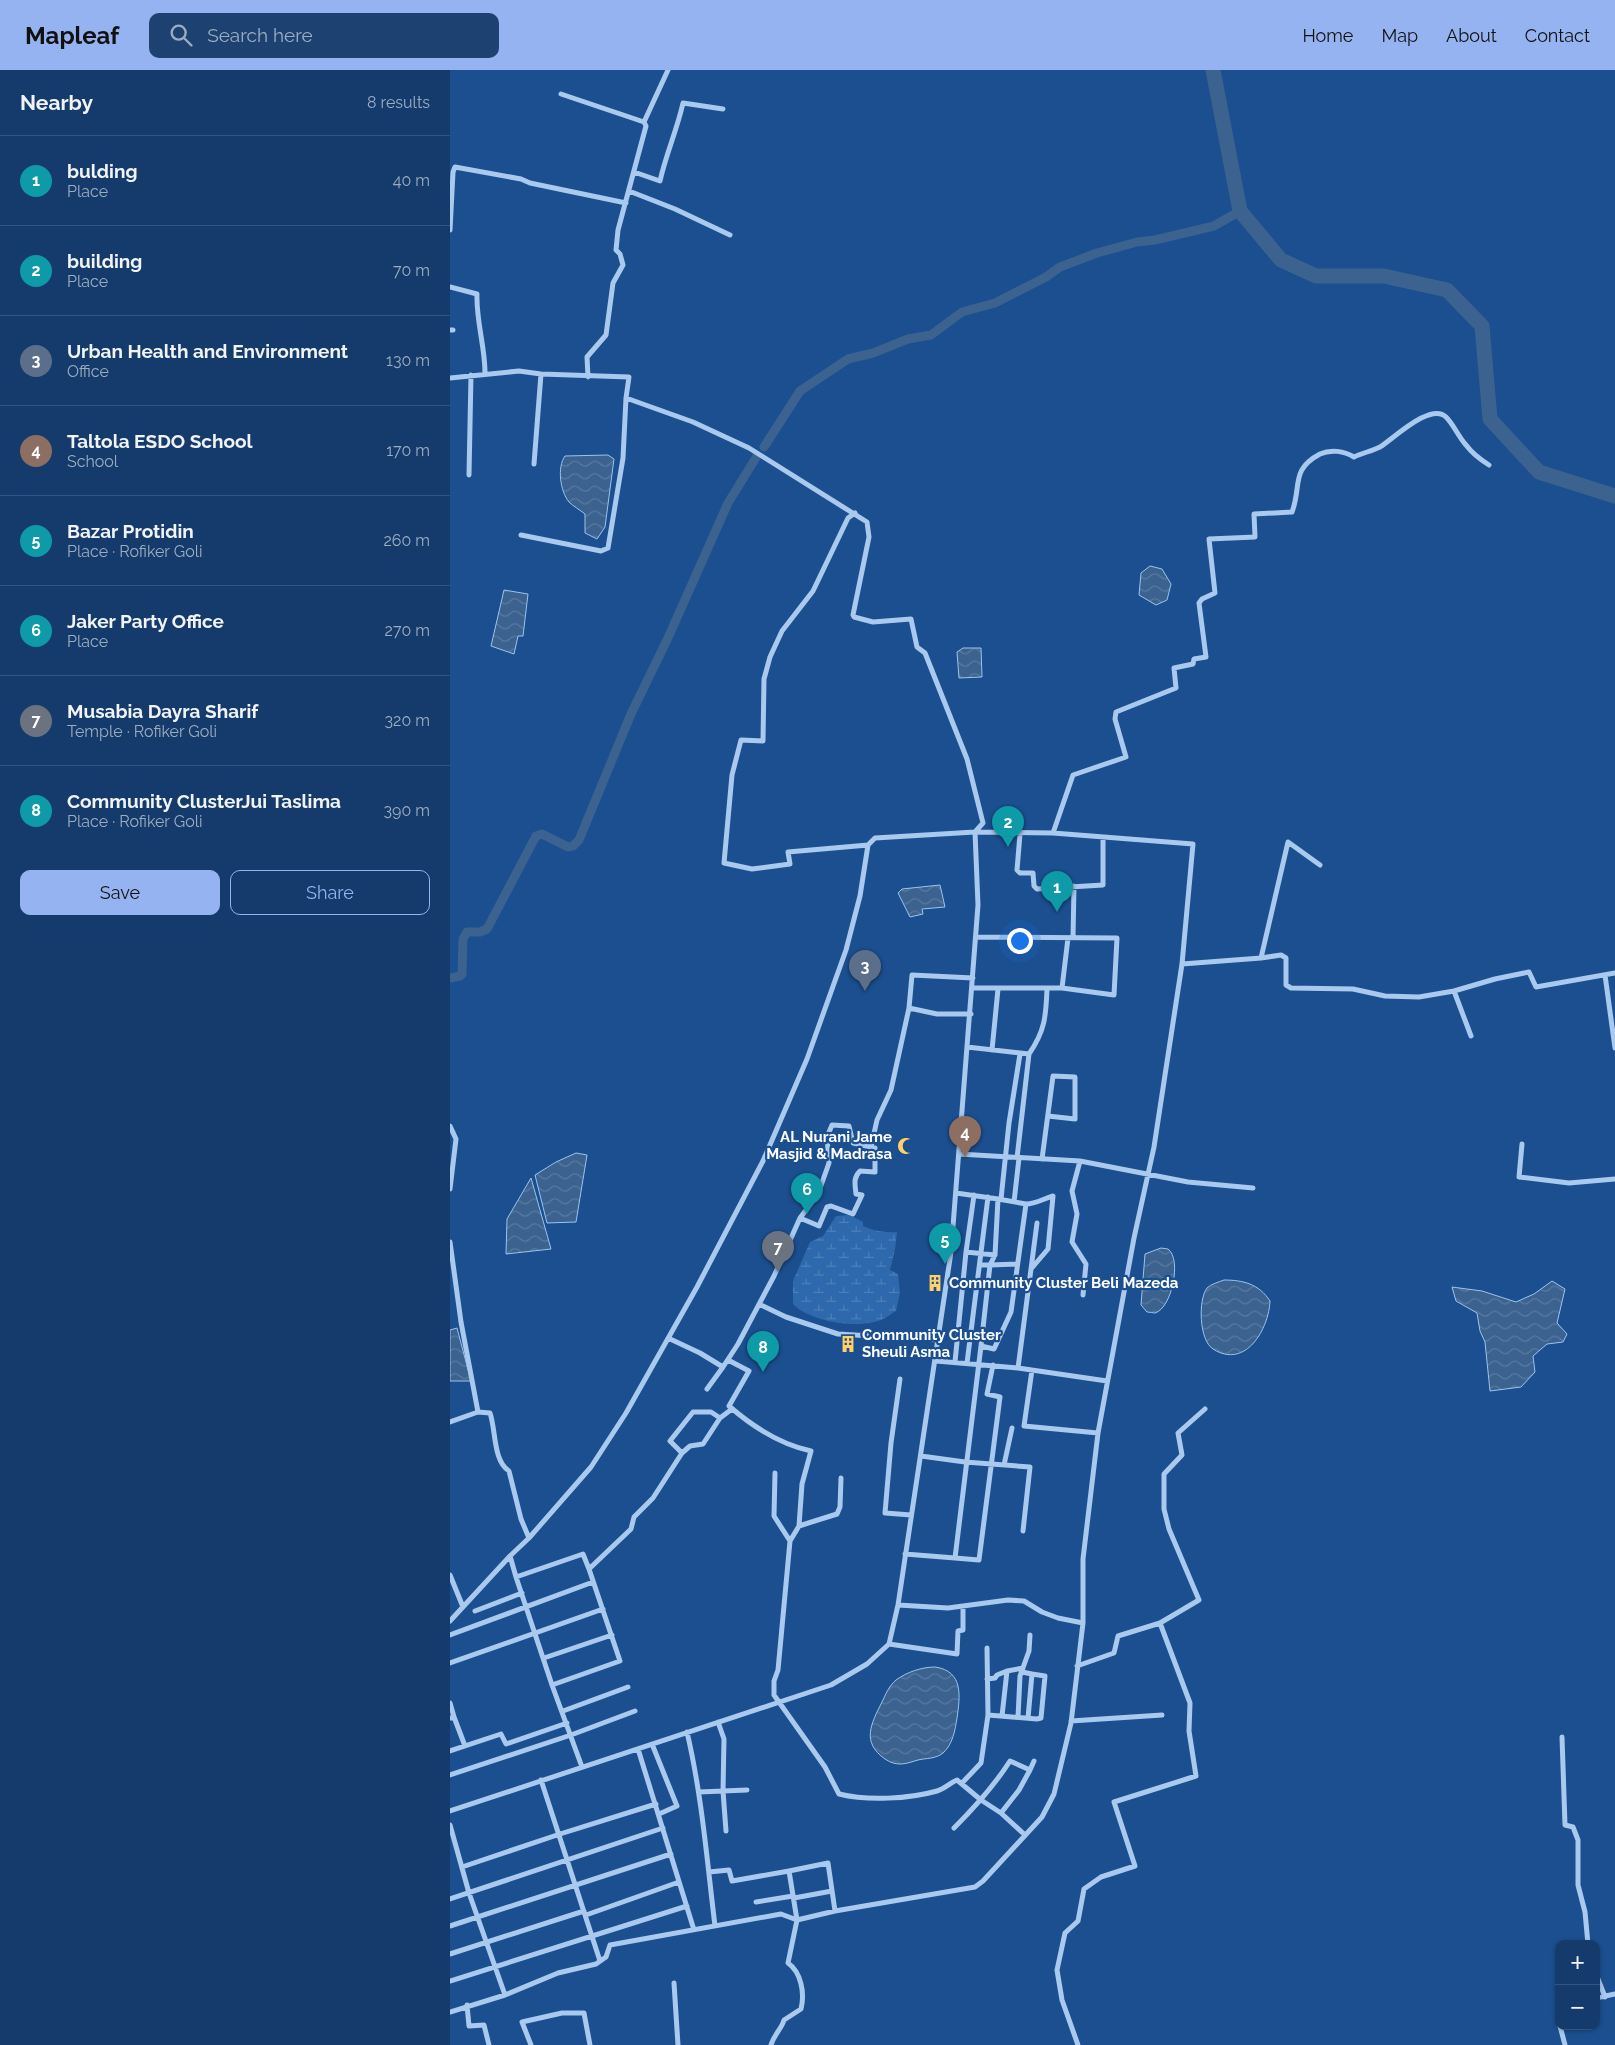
<!DOCTYPE html>
<html lang="en">
<head>
<meta charset="utf-8">
<style>
  :root { --surface:#143b6b; --page:#1d4271; --text:#f1f3f6; --muted:#9dadc1; --line:#33557e; --accent:#95b2f1 }
  body { margin:0; font-family:Raleway,sans-serif; background:var(--page); color:var(--text) }
  .controls { position:absolute; right:15px; bottom:15px; display:grid; overflow:hidden; border-radius:10px; box-shadow:0 1px 4px #0004 }
  .controls button { width:45px; height:45px; display:grid; place-items:center; padding:0; border:0; border-bottom:1px solid var(--line); background:var(--surface); color:var(--text); font:25px sans-serif }
  .you { position:absolute; left:569px; top:870px; width:18px; height:18px; margin:-12px; border:4px solid #fff; border-radius:50%; background:#1a73e8; box-shadow:0 0 0 8px #1a73e833 }
  .badge { display:grid; place-items:center; width:32px; height:32px; border-radius:50%; background:var(--accent); color:#fff; font-size:16px; font-weight:700 }
  .pin { position:absolute; translate:-50% -41px; filter:drop-shadow(0 1px 2px #0008) }
  .pin::after { content:''; position:absolute; top:26px; width:18px; height:15px; background:inherit; clip-path:polygon(0 0,100% 0,50% 100%) }
  .list { margin:0; padding:0; list-style:none }
  h2 { display:flex; justify-content:space-between; align-items:center; height:65px; margin:0; padding:0 20px; font-size:21px }
  h2 small { font-size:16px; font-weight:400; color:var(--muted) }
  .list li { display:grid; grid-template-columns:32px 1fr auto; gap:15px; align-items:center; box-sizing:border-box; height:90px; padding:0 20px; border-top:1px solid var(--line) }
  .list b { display:block; font-size:19px; white-space:nowrap }
  .list p { margin:0; font-size:16px; white-space:nowrap; color:var(--muted) }
  .list em { font-size:16px; font-style:normal; color:var(--muted) }
  .actions { display:flex; gap:10px; padding:15px 20px }
  .actions a { flex:1; padding:11px 0; border:1px solid var(--accent); border-radius:10px; text-align:center; font-size:18px; color:var(--accent) }
  .actions .main { background:var(--accent); color:#111 }
  .icon { flex:none; width:28px; height:28px; fill:none; stroke:currentColor; stroke-width:2; stroke-linecap:round; stroke-linejoin:round }
  .map { position:relative; flex:none; width:1165px; height:1975px; overflow:hidden }
  header { display:flex; align-items:center; gap:30px; box-sizing:border-box; height:70px; padding:0 25px; background:var(--accent); color:#111 }
  header strong { font-size:24px }
  nav { display:flex; gap:28px; margin-inline-start:auto; font-size:18px }
  .search { width:350px; height:45px; background:var(--page); display:flex; align-items:center; gap:12px; box-sizing:border-box; padding:0 18px; border-radius:10px; color:var(--muted); font-size:19px }
  main { display:flex }
  aside { flex:1; background:var(--surface) }
  .map>svg:first-child { display:block }
  .wetland { fill:url(#wetland-marsh) }
  .water { fill:url(#water-waves); stroke:#9cc4f0 }
  .lines { fill:none; stroke-linecap:round; stroke-linejoin:round }
  .canal { stroke:#3c6290; stroke-width:9 }
  .river { stroke:#3c6290; stroke-width:15 }
  .minor { stroke:#a9c9ee; stroke-width:5 }
  .labels { text-anchor:middle; dominant-baseline:central; stroke-width:4.5; stroke-linejoin:round; paint-order:stroke }
  .poi-label { font-size:15px; font-weight:bold; fill:#fff; stroke:#1b4f8f; text-anchor:start }
</style>
</head>
<body>
<header>
<strong>Mapleaf</strong>
<div class="search"><svg class="icon" aria-label="search" viewBox="0 0 24 24"><circle cx="10" cy="10" r="6"/><path d="M15 15l6 6"/></svg>Search here</div>
<nav><a>Home</a><a>Map</a><a>About</a><a>Contact</a></nav>
</header>
<main>
<aside>
<h2>Nearby<small>8 results</small></h2>
<ul class="list">
<li><span class="badge" style="background:#0f9aa8">1</span><div><b>bulding</b><p>Place</p></div><em>40 m</em></li>
<li><span class="badge" style="background:#0f9aa8">2</span><div><b>building</b><p>Place</p></div><em>70 m</em></li>
<li><span class="badge" style="background:#5c6f8a">3</span><div><b>Urban Health and Environment</b><p>Office</p></div><em>130 m</em></li>
<li><span class="badge" style="background:#8d6e63">4</span><div><b>Taltola ESDO School</b><p>School</p></div><em>170 m</em></li>
<li><span class="badge" style="background:#0f9aa8">5</span><div><b>Bazar Protidin</b><p>Place · Rofiker Goli</p></div><em>260 m</em></li>
<li><span class="badge" style="background:#0f9aa8">6</span><div><b>Jaker Party Office</b><p>Place</p></div><em>270 m</em></li>
<li><span class="badge" style="background:#6b7280">7</span><div><b>Musabia Dayra Sharif</b><p>Temple · Rofiker Goli</p></div><em>320 m</em></li>
<li><span class="badge" style="background:#0f9aa8">8</span><div><b>Community ClusterJui Taslima</b><p>Place · Rofiker Goli</p></div><em>390 m</em></li>
</ul>
<div class="actions"><a class="main">Save</a><a>Share</a></div>
</aside>
<div class="map">
<svg width="1165" height="1975" viewBox="0 0 1165 1975">
  <defs>
    <pattern id="wetland-marsh" width="20" height="14" patternUnits="userSpaceOnUse" patternTransform="scale(1.25)"><rect width="20" height="14" fill="#2e69ad"/><path d="M1 5h8M5 5V1M11 12h8M15 12V8" fill="none" stroke="#4d80b9"/></pattern>
    <pattern id="water-waves" width="16" height="10" patternUnits="userSpaceOnUse" patternTransform="scale(1.25)"><rect width="16" height="10" fill="#3c6290"/><path d="M0 5q4-4 8 0t8 0" fill="none" stroke="#597aa1"/></pattern>
  </defs>
  <rect width="100%" height="100%" fill="#1b4f8f"/>
  <path class="wetland" d="M400,1145L413,1152V1156C424,1161 434,1163 447,1162L445,1179L440,1200L448,1204L450,1223L446,1241C442,1243 438,1247 433,1249C410,1260 360,1252 343,1234V1211L360,1172L373,1166L386,1146Z"/>
  <path class="water" d="M158,385L164,389L155,457L147,469L135,463V444C130,440 123,436 119,432C110,421 107,397 115,386Z
    M700,496L712,499L721,514L717,530L706,535L689,525L691,503Z
    M54,520L78,524L73,566H68L64,584L41,576Z
    M513,578H531L532,607L509,608L507,582Z
    M490,815L495,837L472,839L473,844L460,847L448,823L452,819Z
    M126,1083L137,1085L126,1152L97,1153L85,1105L106,1092Z
    M81,1108L101,1179L56,1184L57,1149Z
    M711,1178L718,1179C732,1189 722,1238 705,1243C704,1243 699,1242 697,1242L691,1235L695,1184Z
    M774,1210C793,1210 809,1214 820,1231C819,1258 796,1300 763,1279C749,1270 748,1230 757,1218C761,1214 769,1212 774,1210Z
    M1102,1211L1115,1219L1107,1253L1117,1264L1113,1272L1097,1274L1083,1286L1085,1302L1071,1317L1040,1321L1035,1272L1030,1261L1027,1243L1006,1231L1002,1217L1032,1221L1066,1232L1084,1224Z
    M7,1258L21,1311H0V1260Z
    M485,1597C514,1601 510,1627 507,1648C505,1660 503,1674 493,1683C486,1689 476,1688 468,1690C455,1694 447,1697 435,1689C411,1672 421,1654 432,1632C436,1624 438,1617 446,1610C457,1602 472,1597 485,1597Z"/>
  <g class="lines">
    <path class="canal" d="M314,377L350,321L398,289L423,283L458,269L481,265L512,242L545,233L596,207L610,197L647,183L687,172L705,170L764,156L790,141
      M0,908L10,906L12,904L13,869L17,862H30L37,859L86,766L92,764L118,777L123,776L129,770L181,644L217,570L278,433L307,386"/>
    <path class="river" d="M763,0L790,141L831,190L866,206H934L997,220L1032,256L1040,349L1089,402L1165,426"/>
    <path class="minor" d="M111,24L194,52
      M184,102L210,111C216,84 227,60 233,33L273,39
      M179,121L225,139L280,165
      M0,160L3,102L5,97L71,109L80,113L176,133
      M0,217L27,224C26,251 35,276 35,303
      M0,260H3
      M138,307L137,287L156,265L163,213L173,195L170,184L166,180L168,160L196,56L194,52L218,0
      M0,308L69,301L91,304L179,307L176,328L173,388L158,478L151,481L71,465
      M84,394L91,304
      M19,405L21,305
      M405,443L398,448L363,521L332,561L320,587L314,609L313,671L291,670L282,705L274,793L302,799L340,794L338,782L418,775
      M603,763L623,705L676,687L665,649L666,642L726,618L724,598L743,594L744,589L756,587L749,533L752,529L765,523L759,469L805,467L804,444L842,442C852,416 840,400 870,384C881,379 894,381 904,387C912,383 922,381 930,377C944,368 981,332 996,347C1004,355 1008,366 1016,375C1022,383 1031,390 1039,395
      M570,764L567,800L570,803H583L584,816L587,819L653,815V767
      M526,867L667,868L664,925L612,918L618,868
      M623,868L624,816
      M811,888L838,772L870,795
      M732,894L811,888L831,885L836,888V915L841,918L903,919L935,926L969,927L1004,921L1045,909L1079,902L1086,917L1165,903
      M1155,905L1165,978
      M522,918H612
      M1004,921L1021,966
      M459,938L487,944H521
      M517,977L579,984L567,1088
      M542,980L548,919
      M579,984C595,961 596,946 597,919
      M0,1056L6,1069L0,1119
      M1072,1074L1069,1107L1119,1113L1165,1109
      M421,1077L427,1050L441,1020L459,938L462,905L523,908
      M509,1084L630,1091L738,1112L803,1118
      M592,1089L603,1006L625,1007V1049L598,1046
      M630,1091L622,1121L627,1144L622,1172L636,1194L633,1225
      M506,1123L548,1129L545,1185L540,1195
      M551,1129L559,1053L570,984
      M564,1132L569,1088
      M0,1172L11,1252L28,1342
      M516,1182L524,1125
      M530,1195H540L531,1276L544,1279L561,1242L576,1134L548,1129
      M540,1195L567,1194
      M581,1199L587,1153
      M309,1234L336,1247L388,1264L489,1270
      M218,1268L250,1283L273,1297L288,1274L324,1206L350,1148L368,1124L379,1093L377,1067L382,1055L399,1056L403,1073L425,1078V1102L410,1101C403,1108 405,1114 406,1124L412,1125L403,1144L381,1136L377,1137L369,1156L350,1148
      M278,1290L299,1301L279,1336C303,1357 329,1374 361,1381L352,1414L349,1456L340,1471L328,1600L324,1611V1625L375,1697L389,1724C417,1731 459,1729 487,1721C494,1719 500,1713 507,1710L531,1730L551,1743L575,1765
      M486,1291L568,1298L657,1311
      M505,1292L516,1182L545,1185
      M517,1293L538,1127
      M568,1298L581,1199L598,1179L603,1126C593,1129 585,1134 576,1134
      M582,1300L574,1356L648,1363
      M450,1309L441,1373L435,1443L461,1445
      M257,1319L273,1297
      M0,1352L28,1342L40,1343C46,1360 43,1391 59,1401L71,1449L79,1468
      M232,1383L220,1371L243,1342H261L270,1348L282,1339
      M471,1386L515,1392L580,1397L573,1461
      M554,1395L562,1358
      M325,1403L324,1446L340,1471
      M349,1456L387,1444L390,1437L391,1408
      M455,1484L505,1488L531,1276
      M60,1486L66,1507L102,1615L170,1591L139,1499L181,1459L184,1447L203,1428L232,1383L240,1376L253,1374L270,1348
      M505,1488L529,1490L550,1327L537,1324L543,1295
      M0,1505L13,1537
      M66,1507L133,1484L139,1499
      M448,1535L498,1538L558,1530L574,1531L592,1542L608,1548L633,1553
      M25,1541L72,1523
      M0,1551L60,1486L79,1468L141,1397L176,1343L247,1217L313,1091L357,989L396,880L410,826L418,775L425,768L525,762L533,753L517,689L475,583L467,577L461,549L423,552L404,547L403,545L419,467L417,452L299,378L243,352L176,328
      M0,1565L143,1512
      M439,1574L507,1584L508,1561L513,1560V1536
      M94,1588L162,1565
      M0,1593L153,1539
      M627,1596L664,1583L668,1566L710,1553
      M572,1602L582,1604L578,1648
      M537,1609L545,1608L547,1605L557,1601
      M102,1615L132,1697
      M0,1633L4,1647
      M113,1641L178,1617
      M538,1645L587,1649L591,1648L595,1606L582,1604
      M552,1646L557,1601L573,1598
      M568,1647L570,1606L579,1581L580,1565
      M0,1648L4,1647L15,1676
      M621,1651L712,1645
      M237,1662C252,1726 257,1791 265,1856
      M1112,1667L1115,1755L1123,1757L1128,1770V1815L1135,1842L1138,1874
      M202,1674L227,1736L209,1744
      M188,1679L244,1860
      M0,1681L51,1664L56,1674L117,1653
      M580,1700L584,1691
      M0,1705L121,1665L185,1641
      M91,1710L150,1891
      M512,1713L531,1693L538,1645L537,1578
      M249,1722L273,1721L274,1669L268,1652
      M0,1741L381,1615L417,1594L439,1574L448,1535L501,1182L528,835L525,762L603,763L743,774L732,894L704,1077L684,1168L648,1363L633,1489V1553L621,1653L604,1724L592,1747L533,1811L525,1817L385,1841L378,1793L339,1801L347,1850
      M0,1755L19,1823L55,1925
      M504,1758C525,1737 544,1716 560,1691L580,1700L569,1720L551,1743
      M276,1761L273,1721L297,1720
      M12,1797L110,1764L206,1734
      M259,1802L279,1800L282,1811L339,1801
      M344,1828L382,1821
      M0,1829L213,1758
      M306,1832L343,1826
      M136,1845L229,1812
      M0,1856L221,1784
      M0,1884L134,1841
      M1146,1904L1155,1927
      M0,1911L237,1836
      M224,1913L228,1975
      M1146,1928L1165,1924
      M17,1935L19,1956L34,1955L39,1975
      M0,1942L55,1925L108,1903L146,1894L156,1887L160,1875L331,1844L347,1850
      M1109,1943V1951
      M1110,1956L1115,1975
      M81,1975L72,1952L112,1943H134L140,1975
      M321,1975C324,1965 332,1958 334,1950L351,1939C355,1923 351,1902 338,1893L347,1850L385,1841
      M628,1975L612,1930L607,1900L615,1863L628,1851L634,1819L651,1807L685,1796L664,1732L746,1706L739,1661L740,1633L710,1553L749,1530L719,1459L714,1439V1404L732,1385L728,1363L755,1339"/>
  </g>
  <defs>
    <g id="mosque-bare" transform="scale(1.35)"><path d="M3.5-4.9A6 6 0 1 0 3.5 4.9A5 5 0 1 1 3.5-4.9Z" fill="#ffd166" stroke="#1b4f8f" stroke-width="2.5" paint-order="stroke"/></g>
    <g id="building-bare" transform="scale(1.35)"><path d="M-4-6H4V6H1V3H-1V6H-4ZM-2.5-4.3h1.7v1.8h-1.7ZM.8-4.3h1.7v1.8H.8ZM-2.5-1h1.7V.8h-1.7ZM.8-1h1.7V.8H.8Z" fill="#ffd166" stroke="#1b4f8f" stroke-width="2.5" paint-order="stroke"/></g>
  </defs>
  <g fill-rule="evenodd">
    <use href="#mosque-bare" x="456" y="1076"/>
    <use href="#building-bare" x="485" y="1213"/>
    <use href="#building-bare" x="398" y="1274"/>
  </g>
  <g class="labels">
    <g class="poi-label">
      <text x="442" y="1067" text-anchor="end">AL Nurani Jame<tspan x="442" dy="17">Masjid &amp; Madrasa</tspan></text>
      <text x="499" y="1213">Community Cluster Beli Mazeda</text>
      <text x="412" y="1265">Community Cluster<tspan x="412" dy="17">Sheuli Asma</tspan></text>
    </g>
  </g>
</svg>
<div class="controls">
<button>+</button>
<button>−</button>
</div>
<div class="you"></div>
<div class="pin badge" style="left:607px;top:842px;background:#0f9aa8">1</div>
<div class="pin badge" style="left:558px;top:777px;background:#0f9aa8">2</div>
<div class="pin badge" style="left:415px;top:921px;background:#5c6f8a">3</div>
<div class="pin badge" style="left:515px;top:1087px;background:#8d6e63">4</div>
<div class="pin badge" style="left:495px;top:1194px;background:#0f9aa8">5</div>
<div class="pin badge" style="left:357px;top:1144px;background:#0f9aa8">6</div>
<div class="pin badge" style="left:328px;top:1202px;background:#6b7280">7</div>
<div class="pin badge" style="left:313px;top:1302px;background:#0f9aa8">8</div>
</div>
</main>
</body>
</html>
